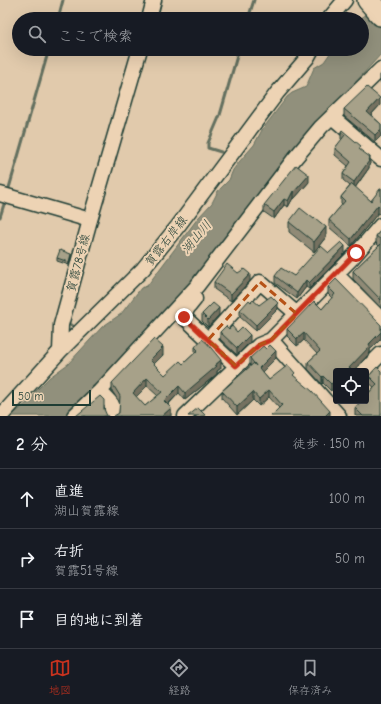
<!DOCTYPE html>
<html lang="ja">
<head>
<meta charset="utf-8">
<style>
  :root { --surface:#171b24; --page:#242831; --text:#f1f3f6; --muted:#9ea1a6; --line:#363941; --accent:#c8321e }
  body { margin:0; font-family:"Comic Neue","Klee One",sans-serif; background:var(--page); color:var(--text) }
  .controls { position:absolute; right:12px; bottom:12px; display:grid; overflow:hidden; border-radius:4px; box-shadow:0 4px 16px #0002 }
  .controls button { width:36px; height:36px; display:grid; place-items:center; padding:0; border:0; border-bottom:1px solid var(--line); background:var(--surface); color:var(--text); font:20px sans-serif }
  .scale { position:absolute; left:12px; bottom:10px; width:79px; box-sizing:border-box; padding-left:4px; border:2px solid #1f3d34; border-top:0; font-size:11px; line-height:14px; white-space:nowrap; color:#1f3d34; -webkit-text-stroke:3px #edd3b4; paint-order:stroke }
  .stop { position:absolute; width:12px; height:12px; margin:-9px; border:3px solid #c8321e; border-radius:50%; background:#fff }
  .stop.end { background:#c8321e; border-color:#fff; box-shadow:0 1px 4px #0008 }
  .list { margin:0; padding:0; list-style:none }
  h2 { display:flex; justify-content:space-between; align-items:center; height:52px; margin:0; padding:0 16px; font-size:17px }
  h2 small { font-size:13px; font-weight:400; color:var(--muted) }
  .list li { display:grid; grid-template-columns:26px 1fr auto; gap:12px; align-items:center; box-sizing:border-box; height:60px; padding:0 16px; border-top:1px solid var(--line) }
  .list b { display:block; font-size:15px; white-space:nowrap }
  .list p { margin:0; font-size:13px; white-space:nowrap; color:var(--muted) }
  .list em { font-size:13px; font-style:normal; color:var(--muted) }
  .icon { flex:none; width:22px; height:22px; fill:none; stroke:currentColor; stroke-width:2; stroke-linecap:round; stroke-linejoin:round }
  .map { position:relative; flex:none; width:381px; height:416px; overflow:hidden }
  .search { position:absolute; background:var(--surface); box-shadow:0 4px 16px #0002; left:12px; right:12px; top:12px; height:44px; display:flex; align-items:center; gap:10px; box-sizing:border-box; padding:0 14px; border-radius:22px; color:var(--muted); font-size:15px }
  .sheet { height:232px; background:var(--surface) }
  nav { display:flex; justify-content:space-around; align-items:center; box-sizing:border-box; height:56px; border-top:1px solid var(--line); background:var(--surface); font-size:11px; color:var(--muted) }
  nav a { display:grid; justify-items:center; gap:2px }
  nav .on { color:var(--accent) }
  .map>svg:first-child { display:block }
  .water { fill:#91907b; stroke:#636f5f }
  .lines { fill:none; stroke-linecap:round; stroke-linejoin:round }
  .stream { stroke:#636f5f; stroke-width:3 }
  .minor-casing { stroke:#1f3d34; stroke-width:17 }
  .highway-casing { stroke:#1f3d34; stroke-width:24 }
  .minor { stroke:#edd3b4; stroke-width:14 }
  .highway { stroke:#edd3b4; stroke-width:21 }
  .wall { fill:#908a76; stroke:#1f3d34; fill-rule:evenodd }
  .shaded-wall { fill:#757160; stroke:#1f3d34 }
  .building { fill:#a7a189; stroke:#1f3d34; fill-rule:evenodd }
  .route { stroke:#c8321e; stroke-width:5 }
  .marked { fill:none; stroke:#b65216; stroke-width:3; stroke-dasharray:8 5; stroke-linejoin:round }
  .labels { text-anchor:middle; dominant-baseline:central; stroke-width:4; stroke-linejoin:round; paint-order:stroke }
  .street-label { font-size:12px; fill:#1f3d34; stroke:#edd3b4 }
  .water-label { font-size:13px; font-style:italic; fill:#30493f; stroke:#edd3b4 }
</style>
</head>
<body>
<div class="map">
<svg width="381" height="416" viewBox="0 0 381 416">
  <rect width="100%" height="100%" fill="#e1caac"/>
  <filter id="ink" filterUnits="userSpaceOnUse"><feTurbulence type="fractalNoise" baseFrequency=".025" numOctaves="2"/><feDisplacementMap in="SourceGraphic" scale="8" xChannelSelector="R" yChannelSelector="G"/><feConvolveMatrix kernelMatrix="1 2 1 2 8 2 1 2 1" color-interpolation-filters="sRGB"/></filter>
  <g filter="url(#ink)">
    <path class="water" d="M376,0H381V54C350,89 318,122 287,157C264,184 246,214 224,242C175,304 120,360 65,416H11L32,399L36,391L50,377L68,364L102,327L121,314L141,288L147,286L198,218L212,203L218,191L229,180L233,170L239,162L254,145L262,130L287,97L292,93L306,87L314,68L324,62L333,49H362L361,19Z"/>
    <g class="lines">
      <path class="stream" d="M58,19L63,0
        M248,19L254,0
        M221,152L208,148V143L220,115L239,49
        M9,188L49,49
        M0,217L5,201
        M69,320L68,324L75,327"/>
      <g class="minor-casing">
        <path id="minor" d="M149,19L154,0
          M329,19L345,0
          M332,117L381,159
          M0,194L90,220L61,325L60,351
          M90,220L140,49
          M336,274L380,318L381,321
          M195,299L187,309L184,317L236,366
          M208,340L260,282L297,314
          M271,340L339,416
          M364,371L381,354
          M100,391L112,404V416
          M1,416L60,351L143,269L178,226L277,93L307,58L312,49
          M74,416L100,391L197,286L295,158L321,127L381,69
          M185,416L259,345L271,340L353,257L381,225"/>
      </g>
      <g class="highway-casing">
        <path id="highway" d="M368,0L381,15"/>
      </g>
      <use href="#minor" class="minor"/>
      <use href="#highway" class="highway"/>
    </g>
    <path class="wall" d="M381,74V83L380,82V75Z
      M380,105L371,115L381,124V136L375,142L344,116V109Z
      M342,130L361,151L370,164L369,165V168L355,188L371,201L381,189V215L378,213L351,246L329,227V220L342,205L341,204V197L350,186L343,180V174L348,166L335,155V148L342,140L341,139V132Z
      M309,182L294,199L293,198L288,207L284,205L274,219L264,212V205Z
      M314,219L326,237L314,252L289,232V222Z
      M381,230V308L353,279V271L379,246L376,243V236Z
      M329,253H345L309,289L306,287L297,299L275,283V276H294Z
      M71,257L69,265L57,261V258Z
      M238,273L250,281L231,301L214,289V282Z
      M328,287L381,325V339L370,349V353L336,371V388L335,387L331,391L323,383L322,384L308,369V362L317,354L304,340L297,346L287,336V329L322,309L332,298L328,294Z
      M251,302L259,305L278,309L256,331L240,317V310Z
      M202,314L219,315L208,327L202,321Z
      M229,329L237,332L250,342L237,355L220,339V332Z
      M195,347L221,368L217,371V374L185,400L179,393L168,405L171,416L119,413L120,403L112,391V383L163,355L154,364L165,375L183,364L195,353ZM147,386L158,396L145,406L136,397Z
      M250,358H276L262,372L269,380L295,377L330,416L279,408L269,397L259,406L253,400L237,415L222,398V391L251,366L250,365Z
      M377,367L381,416H356L355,415V408L374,387L369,383V376Z"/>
    <path class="shaded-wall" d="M380,98V105L367,119V112Z
      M381,129V136L375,142V135Z
      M370,157V164L369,165V168L354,189V182Z
      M309,175V182L294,199V192Z
      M293,191V198L288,207V201Z
      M284,199V205L274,219V212Z
      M378,205V213L351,246V239Z
      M326,227V237L314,252V242Z
      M345,246V253L309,289V283Z
      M71,254V257L69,265V262Z
      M250,274V281L231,301V294Z
      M306,280V287L297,299V293Z
      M278,303V309L256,331V325Z
      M219,308V315L208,327V320Z
      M381,332V339L372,348L370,349V353L353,371L349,368L372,341Z
      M304,333V340L297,346V339Z
      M250,335V342L237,355V348Z
      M163,347V355L150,368V360Z
      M276,351V358L259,375V368Z
      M221,360V368L217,371V374L185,400V393Z
      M323,376V383L322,384V377Z
      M147,378V386L133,400V393Z
      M335,380V387L331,391V384Z
      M179,386V393L164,408V401Z
      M269,390V397L259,406V399Z
      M253,392V400L237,415V407Z
      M171,408V416H162Z
      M330,411V416H325Z"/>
    <path class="building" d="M367,87L380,98L367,112L381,124V129L375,135L344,109Z
      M342,130L361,146L359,149L370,157L368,160L369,161L354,182L343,174L351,162L335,148L345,135L341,132Z
      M296,165L309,175L294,192L293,191L288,201L284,199L274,212L264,205Z
      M352,184L371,201L380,189H381V208L378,205L351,239L329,220L345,201L341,197Z
      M300,208L314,219L315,218L326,227L314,242L289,222Z
      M381,230V240L376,236Z
      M341,242L345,246L309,283L306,280L297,293L275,276L281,268L294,276L321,246L329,253Z
      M381,244V300L353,271Z
      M60,250L71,254L69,262L57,258Z
      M227,264L238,273L244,269L250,274L231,294L214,282Z
      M336,279L381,325V332L369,344L370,346L349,368L353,371H336V381L335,380L331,384L323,376L322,377L308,362L320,351L304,333L297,339L287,329L314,301L322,309L335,294L328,287Z
      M271,296L278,303L256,325L240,310L249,300L251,302L253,300L259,305Z
      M213,303L219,308L208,320L202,314Z
      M226,326L229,329L232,326L237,332L242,327L250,335L237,348L220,332Z
      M154,339L163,347L150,360L165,375L180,361L183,364L198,350L195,347L202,339L207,343L221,360L215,365L217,366L185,393L179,386L164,401L171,408L162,416H114L119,413L120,396L112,383ZM147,378L162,392L145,406L133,393Z
      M270,345L276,351L259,368L269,380L288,365L295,373L293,375L312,391L330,411L325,416H271L282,405L269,390L259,399L253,392L237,407L222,391L254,363L256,366L250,358L263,346L266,349Z
      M377,367L381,371V416H363L355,408L361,401H366V396L377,384L369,376Z
      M100,396L104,400V409L107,416H109H76Z
      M198,408L206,416H188Z"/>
  </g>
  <g class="lines" filter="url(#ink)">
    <path class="route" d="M184,317L236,366L259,345L271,340L356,253"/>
  </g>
  <path class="marked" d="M260,282L297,314L271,340L259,345L236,366L208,340Z"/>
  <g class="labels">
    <g class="street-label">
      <text transform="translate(166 241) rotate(-52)">賀露右岸線</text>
      <text transform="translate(78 263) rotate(-75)">賀露78号線</text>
    </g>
    <g class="water-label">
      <text transform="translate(196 237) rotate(-50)">湖山川</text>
    </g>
  </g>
</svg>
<div class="controls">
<button><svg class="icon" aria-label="locate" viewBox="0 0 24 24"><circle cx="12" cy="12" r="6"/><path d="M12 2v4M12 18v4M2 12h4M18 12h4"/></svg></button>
</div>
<div class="scale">50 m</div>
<div class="stop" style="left:356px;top:253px"></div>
<div class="stop end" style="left:184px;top:317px"></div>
<div class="search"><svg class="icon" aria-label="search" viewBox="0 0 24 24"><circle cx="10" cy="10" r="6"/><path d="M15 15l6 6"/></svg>ここで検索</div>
</div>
<section class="sheet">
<h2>2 分<small>徒歩 · 150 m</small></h2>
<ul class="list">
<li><svg class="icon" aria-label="ahead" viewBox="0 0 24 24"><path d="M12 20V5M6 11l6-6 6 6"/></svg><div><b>直進</b><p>湖山賀露線</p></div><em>100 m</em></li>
<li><svg class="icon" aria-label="right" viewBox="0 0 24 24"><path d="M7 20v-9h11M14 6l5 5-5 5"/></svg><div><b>右折</b><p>賀露51号線</p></div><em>50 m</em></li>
<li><svg class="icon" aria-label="arrive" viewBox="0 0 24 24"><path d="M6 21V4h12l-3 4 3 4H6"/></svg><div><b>目的地に到着</b></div></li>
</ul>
</section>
<nav>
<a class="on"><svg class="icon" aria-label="map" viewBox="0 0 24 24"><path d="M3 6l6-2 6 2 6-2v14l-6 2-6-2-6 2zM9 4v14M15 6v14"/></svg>地図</a>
<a><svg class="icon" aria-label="directions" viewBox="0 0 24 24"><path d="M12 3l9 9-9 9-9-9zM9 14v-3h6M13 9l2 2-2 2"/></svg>経路</a>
<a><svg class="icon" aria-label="saved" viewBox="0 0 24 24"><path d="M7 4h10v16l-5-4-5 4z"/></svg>保存済み</a>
</nav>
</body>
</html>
